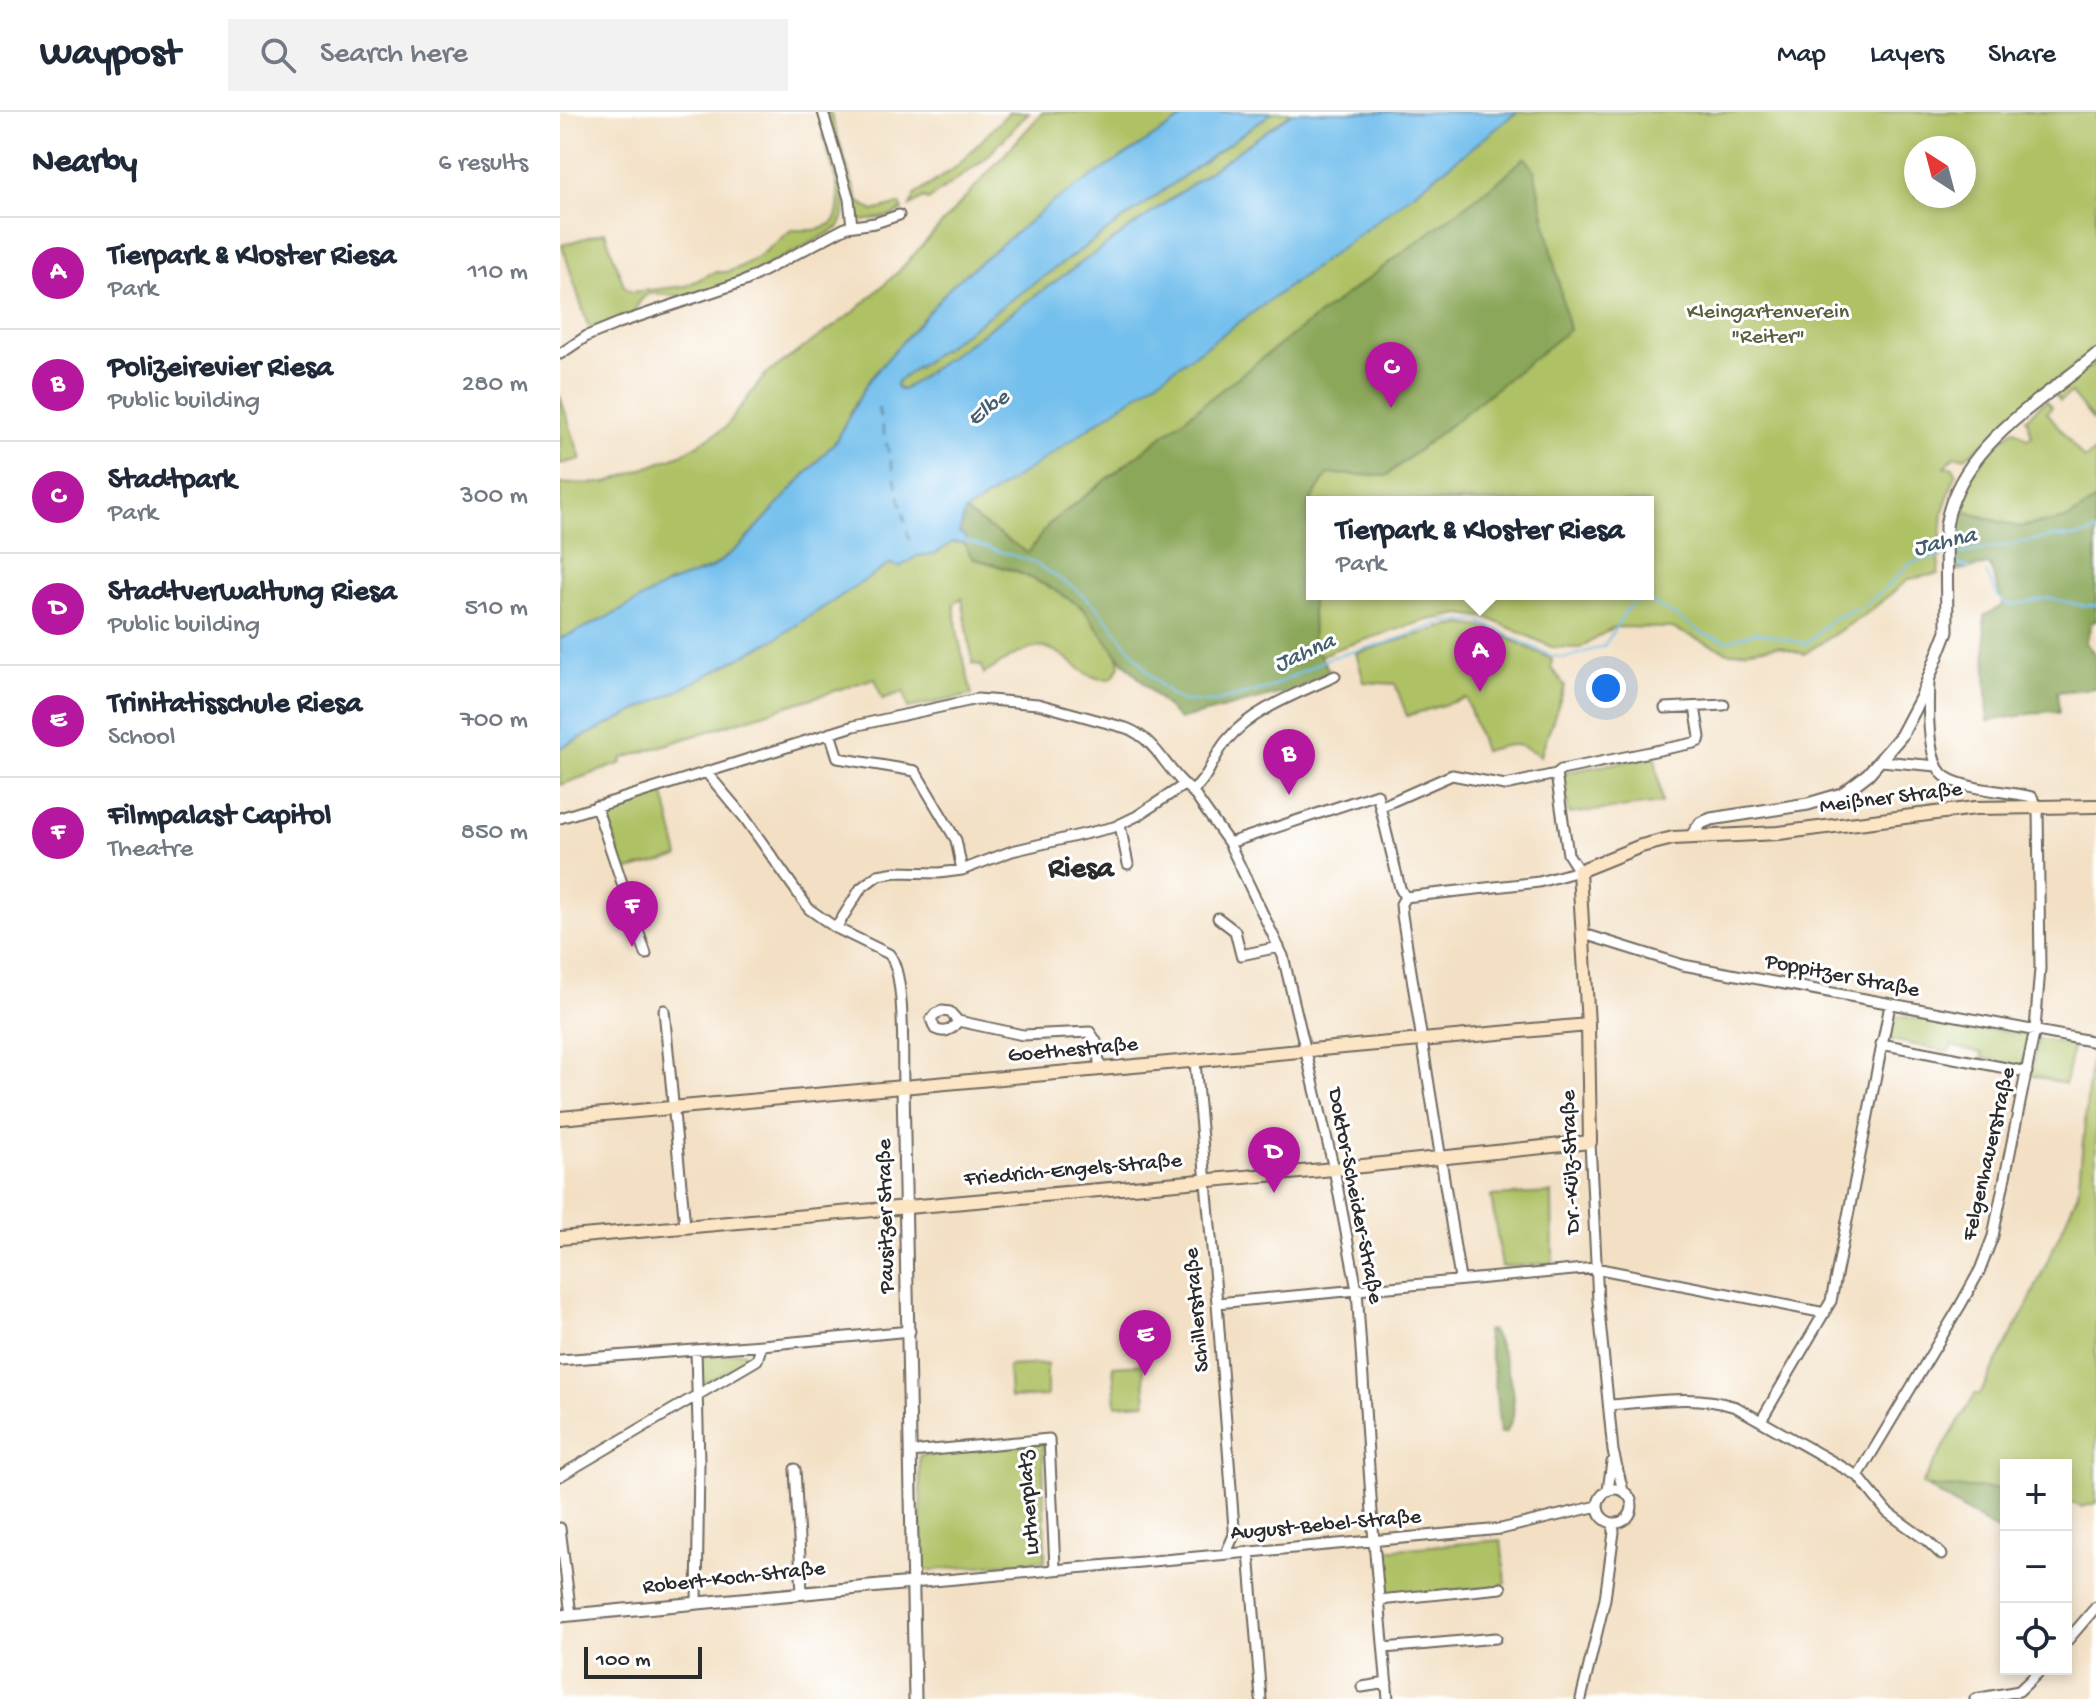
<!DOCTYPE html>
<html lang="en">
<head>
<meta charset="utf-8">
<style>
  :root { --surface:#fff; --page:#f2f2f3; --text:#1f2937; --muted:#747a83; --line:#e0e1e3; --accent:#b5179e }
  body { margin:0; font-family:"Gochi Hand",sans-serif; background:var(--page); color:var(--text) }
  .controls { position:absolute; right:24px; bottom:24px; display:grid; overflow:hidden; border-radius:0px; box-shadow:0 4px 12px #0003 }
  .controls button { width:72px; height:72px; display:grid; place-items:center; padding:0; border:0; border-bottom:2px solid var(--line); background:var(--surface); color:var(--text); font:40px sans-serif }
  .compass { position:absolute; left:1344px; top:24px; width:72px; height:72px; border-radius:50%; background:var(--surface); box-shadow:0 4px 12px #0003; rotate:324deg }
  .scale { position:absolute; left:24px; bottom:20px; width:118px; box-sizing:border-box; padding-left:8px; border:4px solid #2b2b2b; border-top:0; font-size:22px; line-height:28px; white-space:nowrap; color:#2b2b2b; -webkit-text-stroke:6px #fff; paint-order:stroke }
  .you { position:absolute; left:1046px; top:576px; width:28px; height:28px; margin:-20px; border:6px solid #fff; border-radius:50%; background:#1a73e8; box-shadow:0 0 0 12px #1a73e833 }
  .badge { display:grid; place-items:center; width:52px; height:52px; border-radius:50%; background:var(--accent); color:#fff; font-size:26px; font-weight:700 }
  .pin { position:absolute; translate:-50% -66px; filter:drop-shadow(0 2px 4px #0008) }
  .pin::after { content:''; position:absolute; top:42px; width:28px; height:24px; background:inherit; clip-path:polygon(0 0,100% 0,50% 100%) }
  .popup { position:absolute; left:746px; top:384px; width:348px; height:104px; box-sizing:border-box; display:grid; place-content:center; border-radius:0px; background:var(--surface); filter:drop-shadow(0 2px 6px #0005); font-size:26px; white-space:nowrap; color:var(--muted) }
  .popup b { font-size:30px; color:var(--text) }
  .popup::after { content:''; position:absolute; left:50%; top:100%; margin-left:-16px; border:16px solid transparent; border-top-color:var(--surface) }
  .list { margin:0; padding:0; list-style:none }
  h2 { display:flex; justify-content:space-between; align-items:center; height:104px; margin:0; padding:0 32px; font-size:34px }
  h2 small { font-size:26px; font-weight:400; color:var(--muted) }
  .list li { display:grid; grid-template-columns:52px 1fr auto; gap:24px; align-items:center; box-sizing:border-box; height:112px; padding:0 32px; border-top:2px solid var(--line) }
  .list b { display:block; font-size:30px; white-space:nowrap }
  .list p { margin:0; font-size:26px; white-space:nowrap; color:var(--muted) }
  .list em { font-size:26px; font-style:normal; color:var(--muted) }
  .icon { flex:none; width:44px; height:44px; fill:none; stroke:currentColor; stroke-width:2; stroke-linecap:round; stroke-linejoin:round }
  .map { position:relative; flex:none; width:1536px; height:1587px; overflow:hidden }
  header { display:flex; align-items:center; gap:48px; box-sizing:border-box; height:112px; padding:0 40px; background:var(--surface); border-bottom:2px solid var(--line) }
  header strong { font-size:38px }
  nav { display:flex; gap:44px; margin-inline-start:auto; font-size:28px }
  .search { width:560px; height:72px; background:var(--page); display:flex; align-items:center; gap:20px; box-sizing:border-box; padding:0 28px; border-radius:0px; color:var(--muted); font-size:30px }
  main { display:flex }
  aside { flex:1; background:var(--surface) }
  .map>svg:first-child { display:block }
  .green { fill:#afc165; stroke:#6d7648; stroke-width:2; fill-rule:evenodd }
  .forest { fill:#8ba75a; stroke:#5b6942; stroke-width:2 }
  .water { fill:#73bfed; stroke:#4f758c; stroke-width:2 }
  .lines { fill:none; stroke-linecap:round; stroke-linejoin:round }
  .stream { stroke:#73bfed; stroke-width:2 }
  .ferry { stroke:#445f6f; stroke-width:2; stroke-dasharray:10 8; stroke-linecap:butt }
  .minor-casing { stroke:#716a61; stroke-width:13 }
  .tertiary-casing { stroke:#716a61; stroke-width:15 }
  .secondary-casing { stroke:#716a61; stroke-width:16 }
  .minor { stroke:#fff; stroke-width:9 }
  .tertiary { stroke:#fff; stroke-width:11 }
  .secondary { stroke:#fce5c4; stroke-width:12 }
  .labels { text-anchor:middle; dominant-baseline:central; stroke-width:6; stroke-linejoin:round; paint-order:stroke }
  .park-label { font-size:22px; fill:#59603f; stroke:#fff }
  .street-label { font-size:22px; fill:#2b2b2b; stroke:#fff }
  .water-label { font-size:24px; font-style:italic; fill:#445f6f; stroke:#fff }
  .district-label { font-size:30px; font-weight:bold; fill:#2b2b2b; stroke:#fff }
</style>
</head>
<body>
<header>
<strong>Waypost</strong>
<div class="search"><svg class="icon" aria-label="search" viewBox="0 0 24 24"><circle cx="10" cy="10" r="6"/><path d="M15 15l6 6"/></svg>Search here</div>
<nav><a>Map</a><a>Layers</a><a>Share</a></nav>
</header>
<main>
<aside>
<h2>Nearby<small>6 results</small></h2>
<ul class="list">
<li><span class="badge">A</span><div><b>Tierpark &amp; Kloster Riesa</b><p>Park</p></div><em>110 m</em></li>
<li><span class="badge">B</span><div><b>Polizeirevier Riesa</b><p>Public building</p></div><em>280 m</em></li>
<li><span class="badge">C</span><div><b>Stadtpark</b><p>Park</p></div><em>300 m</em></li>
<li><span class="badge">D</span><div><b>Stadtverwaltung Riesa</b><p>Public building</p></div><em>510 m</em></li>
<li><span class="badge">E</span><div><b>Trinitatisschule Riesa</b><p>School</p></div><em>700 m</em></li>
<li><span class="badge">F</span><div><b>Filmpalast Capitol</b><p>Theatre</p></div><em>850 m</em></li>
</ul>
</aside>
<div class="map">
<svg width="1536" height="1587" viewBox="0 0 1536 1587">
  <rect width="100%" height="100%" fill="#fff"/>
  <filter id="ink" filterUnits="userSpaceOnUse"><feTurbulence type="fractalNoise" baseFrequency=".0125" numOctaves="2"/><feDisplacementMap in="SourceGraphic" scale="16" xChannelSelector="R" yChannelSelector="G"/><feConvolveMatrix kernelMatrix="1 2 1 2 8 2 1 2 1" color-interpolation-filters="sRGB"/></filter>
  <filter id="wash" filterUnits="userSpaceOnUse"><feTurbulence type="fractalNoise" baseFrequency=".006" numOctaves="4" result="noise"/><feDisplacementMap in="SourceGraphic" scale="32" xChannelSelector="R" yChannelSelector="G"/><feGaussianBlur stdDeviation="1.8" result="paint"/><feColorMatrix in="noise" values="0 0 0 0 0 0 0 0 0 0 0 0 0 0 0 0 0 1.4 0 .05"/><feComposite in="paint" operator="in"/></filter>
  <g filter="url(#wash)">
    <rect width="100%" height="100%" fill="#f3e0c4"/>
    <path class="green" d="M265,0H270L298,89L313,99L340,92L343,98L331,104L304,109L297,103Z
      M449,0H469L425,47L368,88L364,86L350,94L355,83L396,55Z
      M483,0H632L493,90L296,290L275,330L242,369L181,433L152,456L108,472L54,502L0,527V372L46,371L120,343L165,316L205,263L294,200L339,159Z
      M713,0H733L343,278L338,277L336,273L338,269Z
      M957,0H1536V235L1411,341L1405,345L1394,344L1385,355H1393L1396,361L1383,399L1378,462L1349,467L1310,499L1244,542L1218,534L1170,541L1112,516L1054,515L1020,536L992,535L928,506L901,502L864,509L776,537L674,582L405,400C594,273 777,139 957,0ZM1356,36H1404V84H1356ZM752,390H1088V482H752Z
      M263,23L267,24C274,49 295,95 278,116C231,141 178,174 124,184C102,188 88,166 73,202L34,216L28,214L2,133L45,120L64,174L71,180L126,174L154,160H166L180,155L202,142L231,118H258L273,111C288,87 269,49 263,23Z
      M1536,251V312L1511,281L1500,289L1494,282Z
      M0,284L21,347L0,352Z
      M1486,288L1492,295L1487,300L1524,347L1534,340L1536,343V388L1508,407L1458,415L1396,397C1407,362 1426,341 1454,317L1468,327L1472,324L1466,306Z
      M393,430L404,431L412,446C449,457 490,469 520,494C535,506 547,529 558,544L560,554L552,566C519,574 507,530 474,536C457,539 439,553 424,562L421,553L413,552L402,486L394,491L398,524L412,583L348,596L344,580L322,587L315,566L61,647L62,651L0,673V636L119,578L212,529L330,452L340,455L357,444L375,442Z
      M902,512L927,516L992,547L991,556L1005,574L980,644C958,628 949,632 924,639L906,586L847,604L835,572L804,570L796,541L884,515Z
      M1095,644L1102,691L1009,702L1002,661Z
      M103,678L119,745L64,759L46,697Z
      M1339,904L1468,923L1462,954L1422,946L1423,941L1391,934L1389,940L1327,927L1331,910Z
      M1478,927L1513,933L1505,972L1470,963Z
      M1532,936L1536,937V1391L1522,1395L1506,1389V1353H1446V1377L1367,1375L1362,1372L1415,1282H1420L1469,1190L1518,1081Z
      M992,1081L993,1151L942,1155L931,1084Z
      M184,1240L187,1248L142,1273L141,1244Z
      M487,1252V1284L450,1286L448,1254Z
      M583,1252L586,1291L556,1293L553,1254Z
      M483,1331L485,1448L363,1459L359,1344Z
      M941,1428L946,1471L938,1475L825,1484L821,1441L824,1438Z"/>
    <path class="forest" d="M965,45L974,58L1009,218L826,364L768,362L749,391L753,532L770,560L738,577L619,608L558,544L522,495L489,475L456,459L412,446L404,431L406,425L399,422L405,400L468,441L488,413L715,236L941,67Z
      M1536,388V509L1532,510L1525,531L1536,543V576L1497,580L1499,601L1488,599L1428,609L1424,504L1443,493L1430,453L1391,459L1396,397L1458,415L1508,407Z
      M931,1218C944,1237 956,1281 953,1304C952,1310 948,1316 945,1321H940L934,1263L926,1219Z
      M1367,1375L1446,1377V1421L1433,1416Z"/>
    <path class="water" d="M632,0H713L338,269L336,273L338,277L343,278L733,0H957C780,142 594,274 405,400L399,421L406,425L404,431L393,430L375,442L357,444L340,455L330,452L212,529L119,578L0,636V527L54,502L108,472L152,456L181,433L275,330L309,268L391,174L493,90Z"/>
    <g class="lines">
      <path class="stream" d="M403,428L471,449L516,477L538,496L594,567L611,583L623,589L655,590L711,575L769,546L826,531L887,509L920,510L992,544L1006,546L1044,534L1069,494L1078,489L1092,490L1144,522L1167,529L1196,520L1246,532L1272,507L1301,495L1319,482L1352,450L1382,444
        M1392,443L1493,425H1519L1536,419
        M1394,443L1399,453L1410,456
        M1426,461L1439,486L1449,493L1490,486L1519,493H1536"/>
      <path class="ferry" d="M318,296L350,430"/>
    </g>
  </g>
  <g filter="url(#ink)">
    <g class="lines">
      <g class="minor-casing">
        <path id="minor" d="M263,0L289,87L292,114
          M0,242L27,224L59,211L185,169L287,115L315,111L339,103
          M1105,596L1164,593
          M270,621L278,646L355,659L396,728L402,758
          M1321,649L1377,654
          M146,660L184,705L249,797L276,816L329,842C346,861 342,945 343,973
          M632,679C650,665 653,644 667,628C693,597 739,581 775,564
          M36,694L86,842
          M822,694L892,663L945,673L996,662L1001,658L1134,631L1139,629L1140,625L1135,595
          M0,706L294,614L417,587L478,592L566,616C598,628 606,660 632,679L669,731L723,844L774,1057L797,1178L814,1430L828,1587
          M560,713L568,752
          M669,731L817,682L840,776L845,785
          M845,785L841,792L842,803L900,1167
          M845,785L979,770L1019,759L1008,742L996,662
          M658,806L675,819L681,843L719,835
          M276,816L301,776L318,763L336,760L379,761L402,758L452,739L554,715L577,704L624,673
          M1024,822L1123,853L1536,930
          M104,898L125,1114
          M398,909C392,918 385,922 375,917L371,907L375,902L382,899L390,900L398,909L463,923L530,920L536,929L540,957
          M1321,932L1467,960
          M635,950L657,1191L674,1416V1423L666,1441
          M1030,1030L1038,1189L1053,1339L1063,1379
          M657,1191L1035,1156L1265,1201
          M136,1238L139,1350L137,1491
          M0,1248L202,1233L350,1219
          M1050,1293C1092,1290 1134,1281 1176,1295L1298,1364L1327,1400L1366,1428L1382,1443
          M1202,1307L1271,1189L1330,893
          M351,1340L489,1327L495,1456
          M235,1357L242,1480
          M0,1364L197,1248L202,1233
          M1298,1364L1400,1194L1420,1158L1433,1124L1475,917L1480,857L1478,695L1472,685C1448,679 1406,678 1386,665C1366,652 1368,592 1369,570
          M1038 1394a17 17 0 1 1 34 0a17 17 0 1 1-34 0Z
          M1048,1378L1052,1350
          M0,1416L11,1503
          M689,1440L701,1587
          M352,1471L941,1417L1038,1394
          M819,1488L941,1476
          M1506,1530L1536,1495
          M824,1536L936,1526
          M802,1575L827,1571
          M1021,1587L1045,1487L1054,1420L1053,1411
          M1415,1587L1459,1579L1482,1557"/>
      </g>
      <g class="tertiary-casing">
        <path id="tertiary" d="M1131,725L1141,711L1151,707L1248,692L1282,682L1308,662L1341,624L1361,586L1387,519L1386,414C1398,335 1479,291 1536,243
          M343,973L355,1587
          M0,1504L352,1471"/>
      </g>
      <g class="secondary-casing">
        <path id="secondary" d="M0,1006L1028,913
          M0,1126L774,1057L1030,1030L1028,913L1019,759L1081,734L1113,726L1219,721L1415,696L1536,694"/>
      </g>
      <use href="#minor" class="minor"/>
      <use href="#tertiary" class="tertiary"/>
      <use href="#secondary" class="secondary"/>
    </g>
  </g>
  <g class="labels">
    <g class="park-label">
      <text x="1208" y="201">Kleingartenverein<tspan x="1208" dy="25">"Reiter"</tspan></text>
    </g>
    <g class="street-label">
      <text transform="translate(1331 687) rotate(-7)">Meißner Straße</text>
      <text transform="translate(1282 865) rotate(11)">Poppitzer Straße</text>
      <text transform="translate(513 939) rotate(-5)">Goethestraße</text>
      <text transform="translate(1430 1042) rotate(-77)">Felgenhauerstraße</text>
      <text transform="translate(1012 1050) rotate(-92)">Dr.-Külz-Straße</text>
      <text transform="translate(513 1059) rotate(-5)">Friedrich-Engels-Straße</text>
      <text transform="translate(794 1084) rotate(79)">Doktor-Scheider-Straße</text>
      <text transform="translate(327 1104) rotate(-91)">Pausitzer Straße</text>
      <text transform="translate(638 1198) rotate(-95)">Schillerstraße</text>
      <text transform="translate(470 1391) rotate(-94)">Lutherplatz</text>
      <text transform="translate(766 1414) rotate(-5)">August-Bebel-Straße</text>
      <text transform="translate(174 1467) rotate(-6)">Robert-Koch-Straße</text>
    </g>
    <g class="water-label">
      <text transform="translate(429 297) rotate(-36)">Elbe</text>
      <text transform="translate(1385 431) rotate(-13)">Jahna</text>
      <text transform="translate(745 542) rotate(-24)">Jahna</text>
    </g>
    <g class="district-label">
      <text x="521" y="758">Riesa</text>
    </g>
  </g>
</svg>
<div class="controls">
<button>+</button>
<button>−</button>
<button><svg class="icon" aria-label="locate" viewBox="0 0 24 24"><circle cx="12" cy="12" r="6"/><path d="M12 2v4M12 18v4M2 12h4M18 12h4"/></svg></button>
</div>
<svg class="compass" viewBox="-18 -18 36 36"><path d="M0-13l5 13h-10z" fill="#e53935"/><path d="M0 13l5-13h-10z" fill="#747a83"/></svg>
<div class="scale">100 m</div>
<div class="you"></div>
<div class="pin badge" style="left:920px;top:580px">A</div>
<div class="popup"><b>Tierpark &amp; Kloster Riesa</b>Park</div>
<div class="pin badge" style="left:729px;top:683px">B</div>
<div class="pin badge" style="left:831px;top:296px">C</div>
<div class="pin badge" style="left:714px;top:1081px">D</div>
<div class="pin badge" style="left:585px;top:1264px">E</div>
<div class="pin badge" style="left:72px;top:835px">F</div>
</div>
</main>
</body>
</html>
